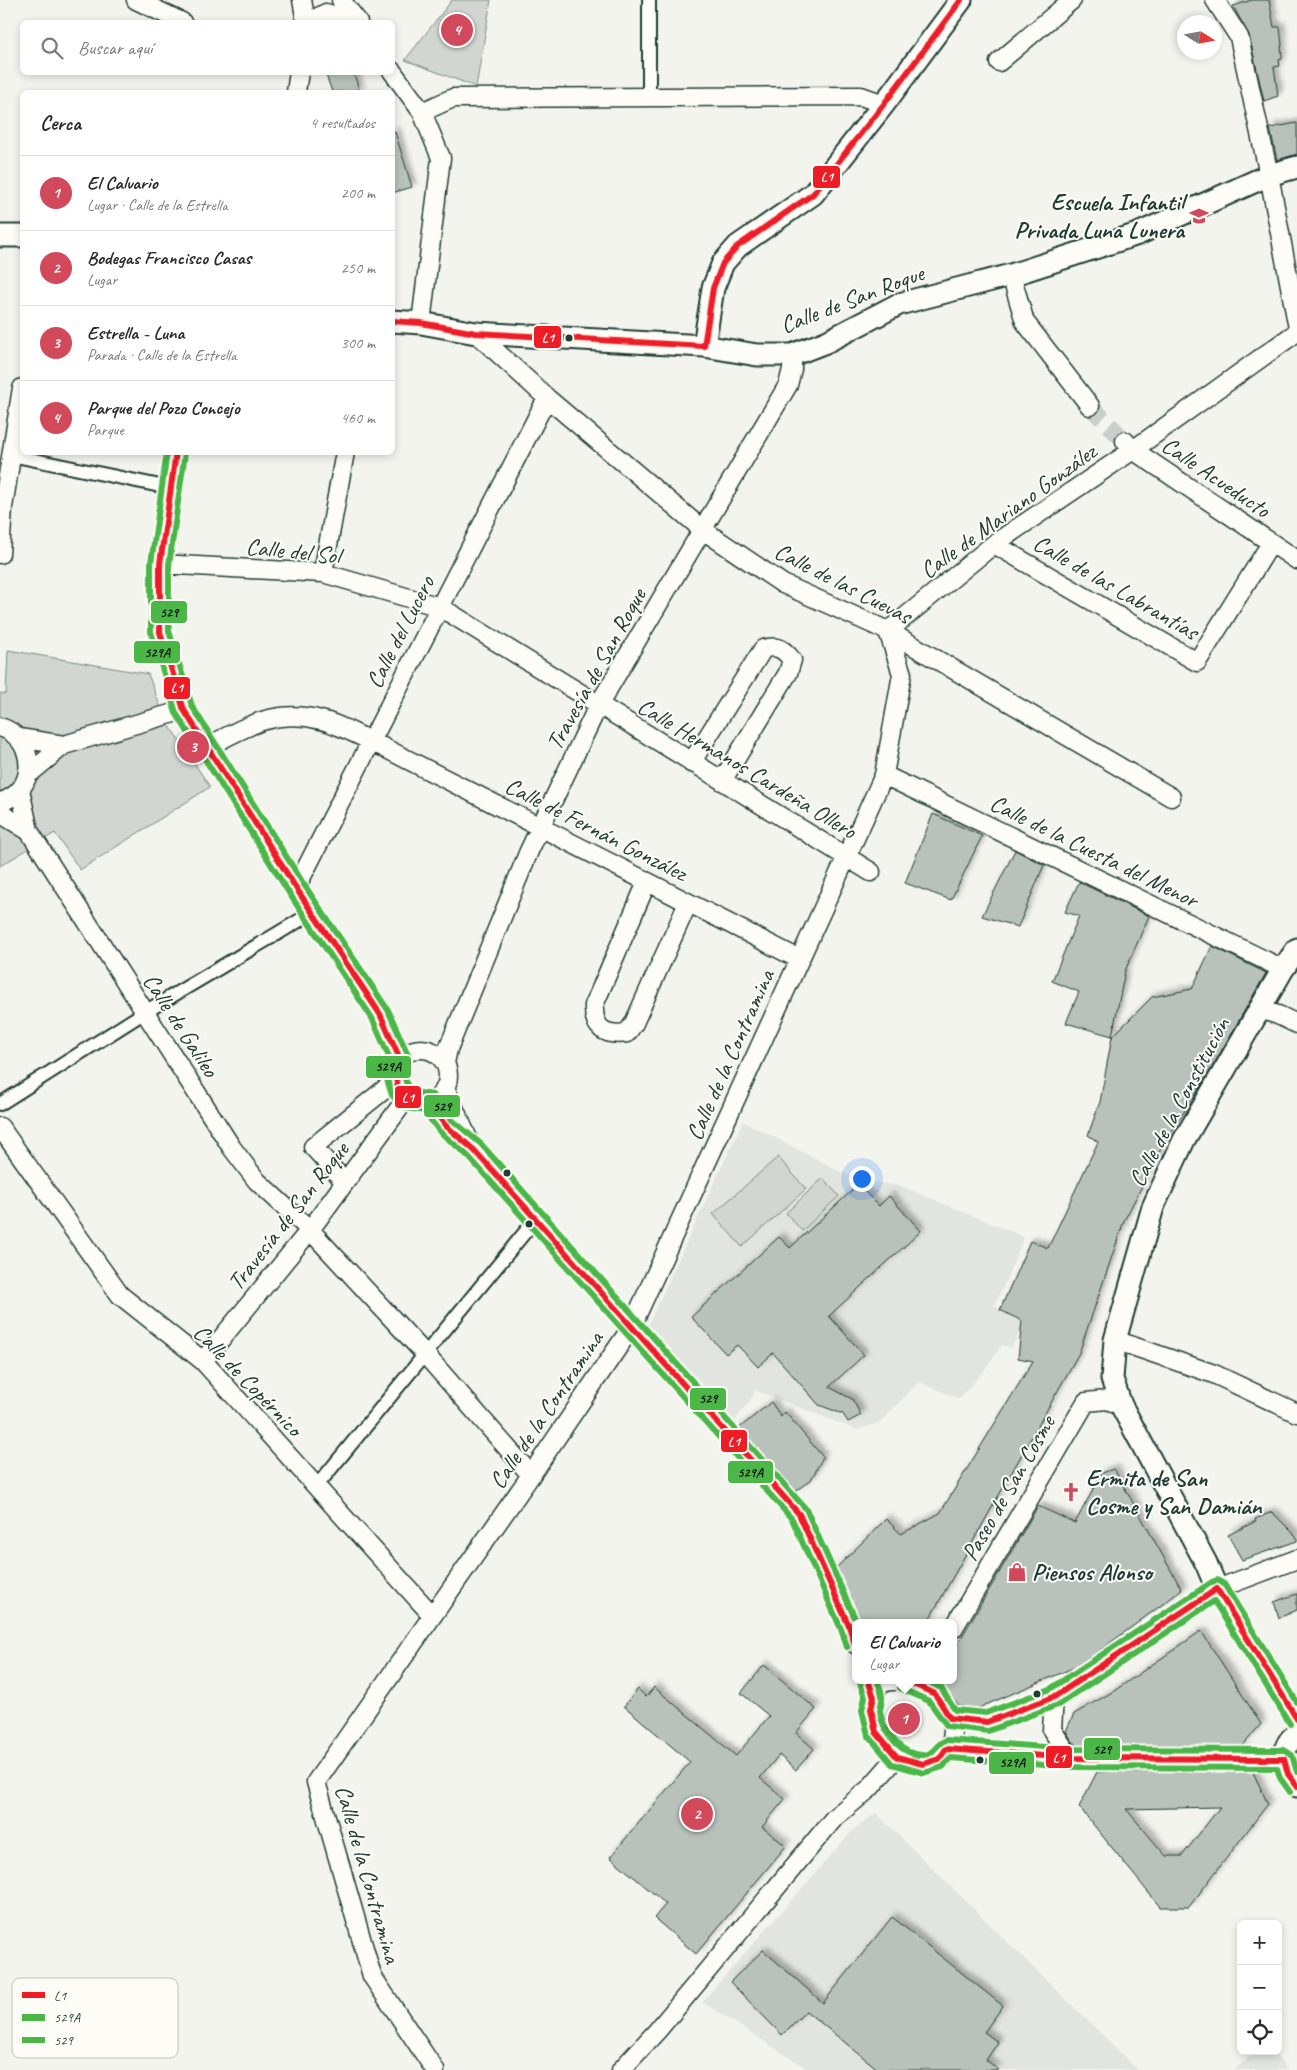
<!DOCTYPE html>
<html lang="es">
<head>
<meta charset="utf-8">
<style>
  :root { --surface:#fff; --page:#f2f2f3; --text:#2b2b33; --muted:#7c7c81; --line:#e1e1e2; --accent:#d1495b }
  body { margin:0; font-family:Caveat,sans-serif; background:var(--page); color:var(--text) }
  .controls { position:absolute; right:15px; bottom:15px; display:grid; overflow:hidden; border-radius:8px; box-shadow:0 2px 8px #0003 }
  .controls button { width:45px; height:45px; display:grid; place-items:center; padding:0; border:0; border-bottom:1px solid var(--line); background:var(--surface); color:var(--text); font:25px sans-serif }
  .compass { position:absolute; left:1177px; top:15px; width:45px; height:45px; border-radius:50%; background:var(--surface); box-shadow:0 2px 8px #0003; rotate:101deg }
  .you { position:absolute; left:861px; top:1178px; width:18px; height:18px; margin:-12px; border:4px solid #fff; border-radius:50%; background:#1a73e8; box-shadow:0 0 0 8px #1a73e833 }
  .badge { display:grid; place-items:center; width:32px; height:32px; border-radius:50%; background:var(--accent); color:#fff; font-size:16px; font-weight:700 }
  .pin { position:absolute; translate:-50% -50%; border:2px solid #fff; box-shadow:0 1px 5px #0006 }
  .popup { position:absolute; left:852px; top:1619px; width:105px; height:65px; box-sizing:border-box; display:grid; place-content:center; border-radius:8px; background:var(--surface); filter:drop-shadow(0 1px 4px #0005); font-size:16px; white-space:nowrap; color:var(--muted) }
  .popup b { font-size:19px; color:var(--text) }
  .popup::after { content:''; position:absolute; left:50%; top:100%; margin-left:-10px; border:10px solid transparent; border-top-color:var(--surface) }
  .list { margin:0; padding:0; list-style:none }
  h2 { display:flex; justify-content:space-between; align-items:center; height:65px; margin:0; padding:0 20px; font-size:21px }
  h2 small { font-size:16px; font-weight:400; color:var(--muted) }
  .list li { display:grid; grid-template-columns:32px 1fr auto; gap:15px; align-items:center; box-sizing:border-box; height:75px; padding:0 20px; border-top:1px solid var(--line) }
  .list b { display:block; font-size:19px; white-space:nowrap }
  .list p { margin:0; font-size:16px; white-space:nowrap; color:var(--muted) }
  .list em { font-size:16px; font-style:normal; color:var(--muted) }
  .icon { flex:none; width:28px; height:28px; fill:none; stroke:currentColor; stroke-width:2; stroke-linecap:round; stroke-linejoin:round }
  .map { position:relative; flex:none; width:1297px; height:2070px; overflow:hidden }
  .search { position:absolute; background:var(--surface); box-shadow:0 2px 8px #0003; left:20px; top:20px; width:375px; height:55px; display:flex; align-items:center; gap:12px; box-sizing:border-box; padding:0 18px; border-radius:8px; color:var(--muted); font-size:19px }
  .panel { position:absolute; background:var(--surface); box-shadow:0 2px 8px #0003; left:20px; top:90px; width:375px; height:365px; border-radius:8px }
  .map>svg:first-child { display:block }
  .built { fill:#e2e5df }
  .green { fill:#d1d6d1; stroke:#788a82 }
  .building { fill:#b9c1bb; stroke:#1f3d34; fill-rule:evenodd; filter:url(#shadow) }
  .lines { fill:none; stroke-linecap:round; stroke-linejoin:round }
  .minor-tunnel { stroke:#c9cfca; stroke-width:18; stroke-dasharray:18 9; stroke-linecap:butt }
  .pedestrian-casing { stroke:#1f3d34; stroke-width:16 }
  .minor-casing { stroke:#1f3d34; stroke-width:21 }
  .tertiary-casing { stroke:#1f3d34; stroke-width:25 }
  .pedestrian { stroke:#fdfcf7; stroke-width:12 }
  .minor { stroke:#fdfcf7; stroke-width:18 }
  .tertiary { stroke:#fdfcf7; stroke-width:21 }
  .bus-1-casing { stroke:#fdfcf7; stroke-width:10 }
  .bus-2-casing { stroke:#fdfcf7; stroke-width:10 }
  .bus-3-casing { stroke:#fdfcf7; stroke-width:10 }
  .bus-1 { stroke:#ee1c25; stroke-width:6 }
  .bus-2 { stroke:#4ab747; stroke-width:6 }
  .bus-3 { stroke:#4ab747; stroke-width:6 }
  .bus-dot { fill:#1f3d34; stroke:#fdfcf7; stroke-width:2 }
  .labels { text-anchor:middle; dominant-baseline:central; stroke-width:4; stroke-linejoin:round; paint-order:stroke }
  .poi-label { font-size:24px; font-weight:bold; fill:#1f3d34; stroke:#fdfcf7; text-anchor:start }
  .street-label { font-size:24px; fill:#1f3d34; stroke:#fdfcf7 }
  .key { fill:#fdfcf7; stroke:#bac3bc; stroke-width:1 }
  .key-label { font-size:14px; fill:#1f3d34 }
  .line-badge { stroke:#fdfcf7; stroke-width:2 }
  .badge-label { font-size:14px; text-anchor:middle; font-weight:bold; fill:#fff }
  .pale-badge-label { font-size:14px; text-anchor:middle; font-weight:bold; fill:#111 }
</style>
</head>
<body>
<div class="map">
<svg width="1297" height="2070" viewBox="0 0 1297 2070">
  <defs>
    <filter id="shadow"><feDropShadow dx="4.5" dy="-4.5" stdDeviation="2.5" flood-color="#0004"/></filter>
  </defs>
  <rect width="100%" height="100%" fill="#f4f4ef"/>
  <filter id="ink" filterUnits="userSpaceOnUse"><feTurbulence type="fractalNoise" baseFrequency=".02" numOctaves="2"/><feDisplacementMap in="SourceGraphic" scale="10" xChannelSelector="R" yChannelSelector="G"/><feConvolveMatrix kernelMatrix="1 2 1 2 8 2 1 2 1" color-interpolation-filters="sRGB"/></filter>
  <g filter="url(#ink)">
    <path class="built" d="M743,1121L859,1181L899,1185L1024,1237L995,1306L1025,1324L1011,1348L1002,1345L983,1372L959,1399L919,1382L879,1423L857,1430L755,1390L754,1395L735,1421L648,1325Z
      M876,1813L1138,2070H809L702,2002L854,1829Z
      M1256,2051H1273L1288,2070H1234Z"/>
    <path class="green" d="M452,0H491L476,87L405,60Z
      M8,650L148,674L165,719L210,787L80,870L55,833L0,866V693L6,694Z
      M778,1157L806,1189L742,1247L713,1214Z
      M823,1178L839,1196L802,1231L786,1213Z"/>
    <path class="building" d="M1252,0H1269L1274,27H1280L1282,46H1281L1282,59L1279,60L1280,66L1274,67L1278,96L1264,101L1249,35L1233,6Z
      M325,72H353L360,92H332Z
      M1297,123V154L1277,160L1270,128Z
      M395,132L412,187L392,193V133Z
      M933,814L982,836L951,900L905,883Z
      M1015,850L1044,865L1018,927L982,916Z
      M1079,882L1149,916L1125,971L1112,1036L1066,1023L1079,992L1052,981L1079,916L1065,912Z
      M1212,946L1266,973L1207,1076L1163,1145L1124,1221L1079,1353L927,1623H862L854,1611L835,1569L886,1519L901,1534L940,1513L1033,1361L1018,1358L1022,1321L1000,1310L1030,1241L1048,1248L1098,1142L1088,1135L1100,1102L1112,1037L1152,997L1192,989Z
      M858,1185L879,1206L889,1196L921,1231L829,1316L864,1355L829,1387L852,1399L861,1415L848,1422L843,1414L819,1405L773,1353L758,1367L737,1345L726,1354L691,1317L779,1237L790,1248Z
      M771,1402L781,1417L785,1412L823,1457L811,1480L794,1492L737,1430Z
      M1114,1469L1182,1590L1080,1665L976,1709L958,1705L940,1680H953V1652L1038,1506L1075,1523L1102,1473Z
      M1272,1512L1297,1537V1541L1242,1560L1228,1535L1256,1521L1255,1519Z
      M1297,1594V1610L1279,1618L1274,1602Z
      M1201,1631L1261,1724L1241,1748H1203V1746L1078,1745L1072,1741L1066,1731L1074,1714L1114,1691Z
      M764,1665L816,1709L796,1733L814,1749L796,1770L779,1755L760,1778L785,1799L762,1827L786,1846L696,1954L654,1918L666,1904L610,1857L690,1762L624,1706L638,1689L646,1697L654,1687L736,1756L769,1716L741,1693Z
      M1203,1769L1252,1770L1268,1804L1189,1907H1160L1079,1807L1097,1772ZM1220,1807L1182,1856H1166L1126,1809Z
      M892,1917L1003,2006L984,2032L998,2042L986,2060L999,2070H879L806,2011L782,2035L730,1982L763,1950L823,2003Z"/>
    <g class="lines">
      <path class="minor-tunnel" d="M1090,406L1125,441"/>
      <g class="pedestrian-casing">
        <path id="pedestrian" d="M649,0V96
          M11,455L170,488
          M0,1104L145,1012L312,913
          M316,1487L535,1220"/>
      </g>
      <g class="minor-casing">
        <path id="minor" d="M136,0L182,22
          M302,0L306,22
          M341,0L358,22
          M1215,0L1239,37L1269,175L1297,323
          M309,22L326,13L357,22
          M999,62L1072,0
          M392,71L422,112L441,158L421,323
          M296,92L299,72
          M422,112L453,98L861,96L884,104
          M1011,275L1025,322L1090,406
          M476,333L547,398L703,530L783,584L888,631L1171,797
          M1125,441L1133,450L1297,560
          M176,452L160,564V632L184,710L296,888L380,1014L400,1059
          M994,544L1197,662L1271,543
          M0,554L3,507L22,388
          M160,564L323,573L440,607L871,872
          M323,573L345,452
          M888,631L994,544L1133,450L1297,332
          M0,727C37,738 39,792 0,802
          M19,738L64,745
          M209,746C247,726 276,708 321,720C338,724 355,734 371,741L799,959
          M691,763L763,649C777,645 783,648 792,660L788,673L722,781
          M29,774L64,745L184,710
          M884,775L1283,969
          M20,790L29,831L232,1148L257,1181L310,1230L424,1353L531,1475
          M0,813L29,831
          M647,882L594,1005C593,1029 605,1036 627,1033L634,1023L688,903
          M296,888L547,398
          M1259,1009L1278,1015L1297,1024
          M394 1076a27 27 0 1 1 54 0a27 27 0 1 1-54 0Z
          M445,1063L448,1049L529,851L598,706L788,385L792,369V355
          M445,1088L471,1145
          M428,1102L445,1125L474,1150L631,1328L799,1514L849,1626L855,1644
          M0,1127L120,1295L203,1361L432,1615
          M345,1182L313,1147L395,1081
          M1115,1340L1214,1374L1297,1413
          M203,1361L310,1230L406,1099
          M953,1629L1086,1402L1107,1400L1121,1405
          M909,1681C917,1685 930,1689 936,1696C943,1703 952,1719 953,1730C953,1745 939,1764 923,1764C889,1763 862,1724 876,1693C878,1688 881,1683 886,1682C892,1680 902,1681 909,1681Z
          M1054,1697L1052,1730L1071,1758
          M950,1718L987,1722L1054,1697L1217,1589L1297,1559
          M946,1749L1071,1758L1284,1759
          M435,2070L372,1976L316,1782L531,1475L631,1328L884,775L902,674L888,631
          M621,2070L657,2031L835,1817L869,1789L897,1757"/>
      </g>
      <g class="tertiary-casing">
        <path id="tertiary" d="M0,236H22
          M392,321L421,323L476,333L704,346L757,355H792L826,342L899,304L1011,275L1138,234L1269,175L1297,167
          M704,346L713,288L723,263L738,246L813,194L884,104L961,0
          M1297,949L1283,969L1184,1140L1153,1207L1115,1340L1112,1379L1121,1405L1206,1563L1217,1589L1297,1719
          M1297,1734C1278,1747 1283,1772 1297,1786"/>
      </g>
      <use href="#pedestrian" class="pedestrian"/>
      <use href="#minor" class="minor"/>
      <use href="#tertiary" class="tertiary"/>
      <g class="bus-1-casing">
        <path id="bus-1" d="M392,321L421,323L476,333L704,346
          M704,346L713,288L723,263L738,246L813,194L884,104L961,0
          M176,452L160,564V632L184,710L296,888L380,1014L400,1059L395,1076L399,1090L411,1100L428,1102L445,1125L474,1150L799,1514L849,1626L855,1644
          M868,1680L874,1697L871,1709L876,1732L897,1757L923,1764L939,1759L946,1749L1071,1758L1284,1759L1288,1774L1297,1786
          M905,1680L935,1694L950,1718L987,1722L1054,1697L1217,1589L1297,1719"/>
      </g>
      <g class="bus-2-casing">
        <path id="bus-2" d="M167,452L151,563V632L176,713L289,893L372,1018L390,1059L386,1076L392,1095L398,1102L407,1108L424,1111L439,1131L468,1156L792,1519L841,1629L847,1647
          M860,1683L865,1697L862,1710L868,1735L892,1764L924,1773L943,1767L950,1758L1071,1767L1277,1768L1280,1778L1290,1792
          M900,1688L929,1701L947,1726L988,1731L1058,1705L1214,1601L1290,1724"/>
      </g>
      <g class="bus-3-casing">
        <path id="bus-3" d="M185,453L169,565V631L192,706L303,883L388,1010L409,1057L404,1076L407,1085L414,1092L433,1095L451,1119L481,1144L806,1509L857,1623
          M877,1680C879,1686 883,1693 882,1699C882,1703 880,1707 880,1711C882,1731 901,1756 924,1755C935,1754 936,1743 946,1740L1071,1749L1284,1750L1292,1755L1297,1772
          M926,1680L941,1688L955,1710L986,1713L1050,1689L1212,1582L1217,1580L1224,1584L1297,1702"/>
      </g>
      <use href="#bus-1" class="bus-1"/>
      <use href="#bus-2" class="bus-2"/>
      <use href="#bus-3" class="bus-3"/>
    </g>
  </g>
  <defs>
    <g id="school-bare" transform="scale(1.5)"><path d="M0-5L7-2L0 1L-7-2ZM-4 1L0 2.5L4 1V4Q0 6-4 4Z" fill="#d1495b" stroke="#fdfcf7" stroke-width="2.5" paint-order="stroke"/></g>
    <g id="church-bare" transform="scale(1.5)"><path d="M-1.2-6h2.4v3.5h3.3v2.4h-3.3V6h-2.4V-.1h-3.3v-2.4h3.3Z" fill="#d1495b" stroke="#fdfcf7" stroke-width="2.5" paint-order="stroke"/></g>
    <g id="shop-bare" transform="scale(1.5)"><path d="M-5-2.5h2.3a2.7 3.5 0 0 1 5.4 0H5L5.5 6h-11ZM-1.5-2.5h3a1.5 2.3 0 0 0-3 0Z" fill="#d1495b" stroke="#fdfcf7" stroke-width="2.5" paint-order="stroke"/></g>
  </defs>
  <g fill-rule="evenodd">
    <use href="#school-bare" x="1199" y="216"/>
    <use href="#church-bare" x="1071" y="1492"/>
    <use href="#shop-bare" x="1017" y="1572"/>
  </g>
  <g class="bus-dot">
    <circle cx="569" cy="338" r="4.5"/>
    <circle cx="507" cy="1173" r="4.5"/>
    <circle cx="529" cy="1224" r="4.5"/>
    <circle cx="1037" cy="1694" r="4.5"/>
    <circle cx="980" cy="1760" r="4.5"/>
  </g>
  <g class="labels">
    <g class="poi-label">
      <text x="1184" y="202" text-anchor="end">Escuela Infantil<tspan x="1184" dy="28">Privada Luna Lunera</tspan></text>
      <text x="1086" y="1478">Ermita de San<tspan x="1086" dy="28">Cosme y San Damián</tspan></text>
      <text x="1032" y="1572">Piensos Alonso</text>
    </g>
    <g class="street-label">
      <text transform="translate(852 299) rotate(-21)">Calle de San Roque</text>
      <text transform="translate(1216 477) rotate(34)">Calle Acueducto</text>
      <text transform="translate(1008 511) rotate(-36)">Calle de Mariano González</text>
      <text transform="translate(293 551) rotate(6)">Calle del Sol</text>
      <text transform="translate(843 583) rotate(27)">Calle de las Cuevas</text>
      <text transform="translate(1116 587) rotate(30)">Calle de las Labrantías</text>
      <text transform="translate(400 632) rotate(-63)">Calle del Lucero</text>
      <text transform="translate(596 669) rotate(-61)">Travesía de San Roque</text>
      <text transform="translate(747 768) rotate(31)">Calle Hermanos Cardeña Ollero</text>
      <text transform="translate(596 829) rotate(27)">Calle de Fernán González</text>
      <text transform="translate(1094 851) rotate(26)">Calle de la Cuesta del Menor</text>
      <text transform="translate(181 1025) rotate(57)">Calle de Galileo</text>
      <text transform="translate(730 1055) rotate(-66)">Calle de la Contramina</text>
      <text transform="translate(1179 1102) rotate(-62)">Calle de la Constitución</text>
      <text transform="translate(288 1216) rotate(-52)">Travesía de San Roque</text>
      <text transform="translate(248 1380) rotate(46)">Calle de Copérnico</text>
      <text transform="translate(546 1410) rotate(-56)">Calle de la Contramina</text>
      <text transform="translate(1008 1488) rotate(-60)">Paseo de San Cosme</text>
      <text transform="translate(368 1874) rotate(74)">Calle de la Contramina</text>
    </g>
  </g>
  <rect x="12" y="1978" width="166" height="80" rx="8" class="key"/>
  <rect x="22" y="1992" width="23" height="6" fill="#ee1c25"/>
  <rect x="22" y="2014" width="23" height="7" fill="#4ab747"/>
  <rect x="22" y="2037" width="23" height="6" fill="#4ab747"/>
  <g class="key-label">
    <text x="54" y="2000">L1</text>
    <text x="54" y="2022">529A</text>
    <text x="54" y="2045">529</text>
  </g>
  <g class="line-badge">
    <rect x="812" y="165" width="29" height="24" rx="5" fill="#ee1c25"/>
    <rect x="533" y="325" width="29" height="24" rx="5" fill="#ee1c25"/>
    <rect x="150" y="600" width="38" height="24" rx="5" fill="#4ab747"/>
    <rect x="133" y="640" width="48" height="24" rx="5" fill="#4ab747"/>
    <rect x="163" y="676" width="28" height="24" rx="5" fill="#ee1c25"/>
    <rect x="365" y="1055" width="47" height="24" rx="5" fill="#4ab747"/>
    <rect x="394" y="1085" width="28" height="24" rx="5" fill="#ee1c25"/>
    <rect x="423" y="1094" width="38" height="24" rx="5" fill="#4ab747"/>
    <rect x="689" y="1387" width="38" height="24" rx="5" fill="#4ab747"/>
    <rect x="720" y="1429" width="28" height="24" rx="5" fill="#ee1c25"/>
    <rect x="727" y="1460" width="47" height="24" rx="5" fill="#4ab747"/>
    <rect x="1083" y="1737" width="38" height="24" rx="5" fill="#4ab747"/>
    <rect x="1045" y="1745" width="28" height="24" rx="5" fill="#ee1c25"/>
    <rect x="988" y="1751" width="47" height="24" rx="5" fill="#4ab747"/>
  </g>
  <g class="badge-label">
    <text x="827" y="181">L1</text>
    <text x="548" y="342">L1</text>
    <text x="177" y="692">L1</text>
    <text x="408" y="1102">L1</text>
    <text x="734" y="1446">L1</text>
    <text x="1059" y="1762">L1</text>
  </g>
  <g class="pale-badge-label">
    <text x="169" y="617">529</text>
    <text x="157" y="657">529A</text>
    <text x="388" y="1071">529A</text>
    <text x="442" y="1111">529</text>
    <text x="708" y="1403">529</text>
    <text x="750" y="1477">529A</text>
    <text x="1102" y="1754">529</text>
    <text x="1012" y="1767">529A</text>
  </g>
</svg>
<div class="controls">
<button>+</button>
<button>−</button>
<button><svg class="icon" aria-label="locate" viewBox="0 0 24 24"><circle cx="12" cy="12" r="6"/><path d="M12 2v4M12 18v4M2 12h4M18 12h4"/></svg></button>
</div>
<svg class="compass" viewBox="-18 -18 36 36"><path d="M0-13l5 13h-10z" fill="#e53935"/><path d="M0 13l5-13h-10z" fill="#7c7c81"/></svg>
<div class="you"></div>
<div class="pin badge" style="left:904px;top:1719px">1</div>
<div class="popup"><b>El Calvario</b>Lugar</div>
<div class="pin badge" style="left:697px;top:1814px">2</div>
<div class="pin badge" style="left:193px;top:747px">3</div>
<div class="pin badge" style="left:457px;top:30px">4</div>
<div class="search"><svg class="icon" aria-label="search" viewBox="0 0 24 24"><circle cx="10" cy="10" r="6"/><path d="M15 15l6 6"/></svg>Buscar aquí</div>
<section class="panel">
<h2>Cerca<small>4 resultados</small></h2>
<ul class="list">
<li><span class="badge">1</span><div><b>El Calvario</b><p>Lugar · Calle de la Estrella</p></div><em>200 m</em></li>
<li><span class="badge">2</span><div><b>Bodegas Francisco Casas</b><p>Lugar</p></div><em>250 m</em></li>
<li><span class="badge">3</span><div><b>Estrella - Luna</b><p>Parada · Calle de la Estrella</p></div><em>300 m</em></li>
<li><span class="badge">4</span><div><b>Parque del Pozo Concejo</b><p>Parque</p></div><em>460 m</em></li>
</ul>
</section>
</div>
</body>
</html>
